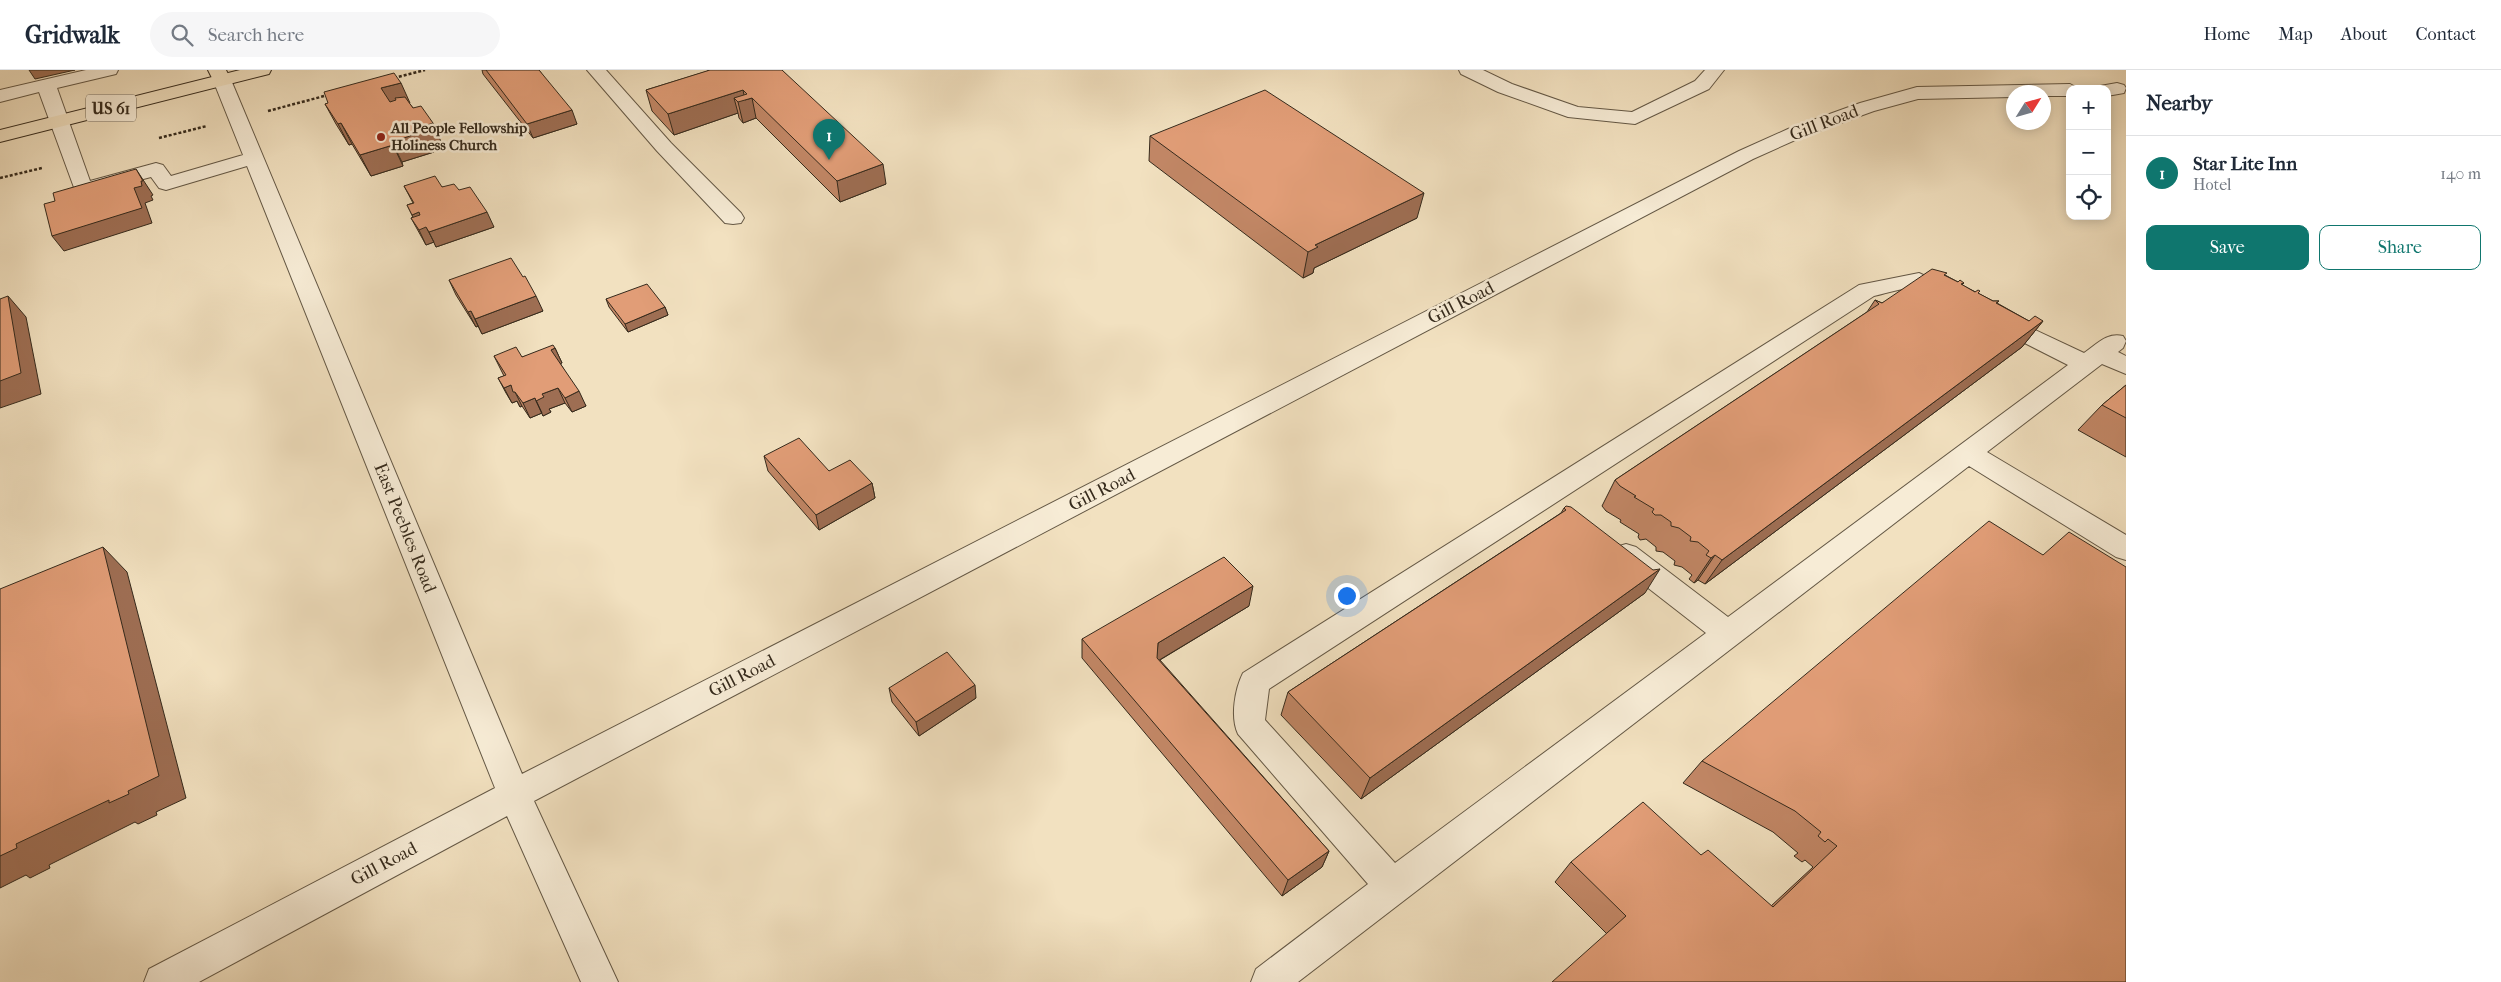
<!DOCTYPE html>
<html lang="en">
<head>
<meta charset="utf-8">
<style>
  :root { --surface:#fff; --page:#f6f6f7; --text:#1f2937; --muted:#747a83; --line:#e0e1e3; --accent:#0f766e }
  body { margin:0; font-family:"IM FELL French Canon",serif; background:var(--page); color:var(--text) }
  .controls { position:absolute; right:15px; top:15px; display:grid; overflow:hidden; border-radius:10px; box-shadow:0 2px 12px #0003 }
  .controls button { width:45px; height:45px; display:grid; place-items:center; padding:0; border:0; border-bottom:1px solid var(--line); background:var(--surface); color:var(--text); font:25px sans-serif }
  .compass { position:absolute; left:2006px; top:15px; width:45px; height:45px; border-radius:50%; background:var(--surface); box-shadow:0 2px 12px #0003; rotate:53deg }
  .you { position:absolute; left:1346px; top:525px; width:18px; height:18px; margin:-12px; border:4px solid #fff; border-radius:50%; background:#1a73e8; box-shadow:0 0 0 8px #1a73e833 }
  .badge { display:grid; place-items:center; width:32px; height:32px; border-radius:50%; background:var(--accent); color:#fff; font-size:16px; font-weight:700 }
  .pin { position:absolute; translate:-50% -41px; filter:drop-shadow(0 1px 2px #0008) }
  .pin::after { content:''; position:absolute; top:26px; width:18px; height:15px; background:inherit; clip-path:polygon(0 0,100% 0,50% 100%) }
  .list { margin:0; padding:0; list-style:none }
  h2 { display:flex; justify-content:space-between; align-items:center; height:65px; margin:0; padding:0 20px; font-size:21px }
  h2 small { font-size:16px; font-weight:400; color:var(--muted) }
  .list li { display:grid; grid-template-columns:32px 1fr auto; gap:15px; align-items:center; box-sizing:border-box; height:75px; padding:0 20px; border-top:1px solid var(--line) }
  .list b { display:block; font-size:19px; white-space:nowrap }
  .list p { margin:0; font-size:16px; white-space:nowrap; color:var(--muted) }
  .list em { font-size:16px; font-style:normal; color:var(--muted) }
  .actions { display:flex; gap:10px; padding:15px 20px }
  .actions a { flex:1; padding:11px 0; border:1px solid var(--accent); border-radius:10px; text-align:center; font-size:18px; color:var(--accent) }
  .actions .main { background:var(--accent); color:#fff }
  .icon { flex:none; width:28px; height:28px; fill:none; stroke:currentColor; stroke-width:2; stroke-linecap:round; stroke-linejoin:round }
  .map { position:relative; flex:none; width:2126px; height:912px; overflow:hidden }
  header { display:flex; align-items:center; gap:30px; box-sizing:border-box; height:70px; padding:0 25px; background:var(--surface); border-bottom:1px solid var(--line) }
  header strong { font-size:24px }
  nav { display:flex; gap:28px; margin-inline-start:auto; font-size:18px }
  .search { width:350px; height:45px; background:var(--page); display:flex; align-items:center; gap:12px; box-sizing:border-box; padding:0 18px; border-radius:28px; color:var(--muted); font-size:19px }
  main { display:flex }
  aside { flex:1; background:var(--surface) }
  .map>svg:first-child { display:block }
  .lines { fill:none; stroke-linecap:round; stroke-linejoin:round }
  .minor-casing { stroke:#645845; stroke-width:2 }
  .major-casing { stroke:#352a1c; stroke-width:2 }
  .highway-casing { stroke:#352a1c; stroke-width:2 }
  .path { stroke:#352a1c; stroke-width:2.5; stroke-dasharray:3 2; stroke-linecap:butt }
  .minor { fill:#f7ecd6; fill-rule:evenodd }
  .major { fill:#f2e1c0; fill-rule:evenodd }
  .highway { fill:#f2e1c0; fill-rule:evenodd }
  .wall { fill:#c28766; stroke:#352a1c }
  .shaded-wall { fill:#9e6e53; stroke:#352a1c }
  .building { fill:#e19d77; stroke:#352a1c }
  .poi-dot { fill:#8f2418; stroke:#f7ecd6; stroke-width:2 }
  .labels { text-anchor:middle; dominant-baseline:central; stroke-width:5; stroke-linejoin:round; paint-order:stroke }
  .far-poi-label { font-size:15px; font-weight:bold; fill:#352a1c; stroke:#f7ecd6; text-anchor:start }
  .shield { fill:#f7ecd6; stroke:#6f6454; stroke-width:1 }
  .shield-label { font-size:16px; font-weight:bold; fill:#352a1c }
  .street-label { font-size:18px; fill:#352a1c; stroke:#f7ecd6 }
</style>
</head>
<body>
<header>
<strong>Gridwalk</strong>
<div class="search"><svg class="icon" aria-label="search" viewBox="0 0 24 24"><circle cx="10" cy="10" r="6"/><path d="M15 15l6 6"/></svg>Search here</div>
<nav><a>Home</a><a>Map</a><a>About</a><a>Contact</a></nav>
</header>
<main>
<div class="map">
<svg width="2126" height="912" viewBox="0 0 2126 912">
  <rect width="100%" height="100%" fill="#f2e1c0"/>
  <filter id="stains"><feTurbulence type="fractalNoise" baseFrequency=".004" numOctaves="4"/><feColorMatrix values="0 0 0 0 .2 0 0 0 0 .09 0 0 0 0 .02 0 0 0 .5 -.17"/></filter>
  <radialGradient id="worn" r=".72"><stop offset=".6" stop-color="#630" stop-opacity="0"/><stop offset="1" stop-color="#630" stop-opacity=".3"/></radialGradient>
  <g class="lines">
    <g class="minor-casing">
      <path id="minor" d="M86,0H118L116,4L57,18L90,111L156,93L163,95L171,106L243,85L213,10L215,6H229L231,10L522,704L1739,81L1788,59L1860,33L1917,17L2070,14L2079,19H2070V26H2044V22H2014V27L1918,29L1874,41L1802,67L1753,89L534,731L618,912H581L507,746L199,912H144L149,899L495,718L247,96L166,120L159,118L151,107L83,125L76,123L39,22L0,32V20Z
        M587,0H606L671,73L741,143L744,148L741,153L733,154L725,153L657,81Z
        M1459,0H1483L1512,14L1578,37L1632,42L1695,11L1705,0H1724L1709,19L1635,54L1568,47L1498,22L1461,4Z
        M2117,13L2124,15L2126,18L2124,23L2107,26V19H2098L2100,16Z
        M1919,203L1955,220L1958,225L1955,230C1935,235 1929,218 1914,218C1901,218 1887,223 1874,226L1269,619L1265,650L1395,793L1706,563L1616,493L1612,485L1616,477L1626,474L1636,477L1728,547L2068,295L1989,255L1985,250L1989,245L1997,242L2084,283C2097,274 2107,262 2123,266L2126,271L2123,278L2118,282L2126,286V304L2102,294L1987,382L2126,465V490L2116,487L1969,396L1298,912H1251L1256,899L1368,814L1238,664C1230,647 1235,619 1243,603L1859,215Z"/>
    </g>
    <g class="major-casing">
      <path id="major" d="M208,0H226L231,10L229,14H215Z"/>
    </g>
    <g class="highway-casing">
      <path id="highway" d="M240,0H271L269,4L0,72V60Z"/>
    </g>
    <path class="path" d="M394,8L425,0
      M268,41L328,25
      M159,68L207,56
      M0,108L42,98"/>
    <use href="#minor" class="minor"/>
    <use href="#major" class="major"/>
    <use href="#highway" class="highway"/>
  </g>
  <path class="wall" d="M482,0H539L577,54L533,68L483,4Z
    M707,0H782L886,114L840,132L756,48L743,53L739,48L738,43L674,65L652,41L646,20L708,1Z
    M409,33L442,74L432,77L434,82L402,92L403,96L371,106L352,74L349,75L336,54L325,34L410,33Z
    M1150,66L1417,148L1314,198L1313,203L1303,208L1149,91Z
    M404,116L442,117L459,120L494,157L436,177L434,172L426,175L411,148L413,147L407,135L413,133Z
    M1945,205L1958,212L1964,213L1962,215L1993,231H1999L1997,233L2029,251H2043L2022,277L1705,514L1698,510L1694,513L1689,509L1692,505L1682,497L1674,495L1675,491L1663,482L1656,481V477L1646,469L1640,470L1638,467L1639,464L1620,452L1621,450L1606,441L1602,436L1615,410L1867,242L1875,230L1882,233Z
    M449,210L543,241L482,264L478,256L476,257L456,225Z
    M606,229L665,237L668,245L628,262L609,237Z
    M555,278L562,293H560L586,336L572,342L565,333L549,339L551,342L543,346L542,343L530,348L522,336L520,337L517,331L512,333L506,323L498,308L504,306L494,286L522,287Z
    M2126,315V387L2078,360L2102,335Z
    M764,386L829,401L872,413L875,428L819,460L768,401Z
    M1564,438L1645,523L1361,729L1281,645L1288,622L1561,443Z
    M2043,485L2126,912L1607,864L1555,812L1571,792L1701,785L1771,836L1813,797L1805,790L1802,792L1794,786L1798,783L1773,762L1683,713L1702,691Z
    M1249,536L1160,590L1329,781L1322,797L1282,826L1082,588V569Z
    M889,618L976,628L919,666L892,632Z"/>
  <path class="shaded-wall" d="M29,0H75L35,9Z
    M401,13L410,33L391,39L381,18Z
    M743,20L745,30L752,28L756,48L743,53L738,32L734,28L738,43L674,65L668,44Z
    M572,40L577,54L533,68L527,54Z
    M341,53L352,74L349,75L338,54Z
    M433,53L442,74L432,77L434,82L402,92L392,72L422,57Z
    M393,75L403,96L371,106L360,85Z
    M883,94L886,114L840,132L837,111Z
    M136,99L153,125L151,126L153,130L145,133L152,153L64,181L52,166L134,118Z
    M1424,123L1417,148L1314,198L1313,203L1303,208L1308,182L1315,175Z
    M419,142L426,157L434,172L426,175L412,145Z
    M487,142L494,157L436,177L429,162Z
    M8,226L26,247L41,324L0,338V311Z
    M536,226L543,241L482,264L475,249Z
    M665,237L668,245L628,262L625,254Z
    M471,241L478,256L476,257L468,242Z
    M2043,251L2022,277L1705,514L1722,490Z
    M555,278L562,293L557,295L551,280Z
    M511,315L515,322L522,336L520,337L517,331L512,333L504,318Z
    M558,318L565,333L549,339L551,342L543,346L536,331L542,324Z
    M579,321L586,336L572,342L565,328Z
    M535,328L542,343L530,348L523,333Z
    M872,413L875,428L819,460L816,445Z
    M103,477L127,502L186,728L156,742L157,745L138,754L135,752L49,795L50,798L30,808L26,805L0,818V786L16,774Z
    M1715,485L1698,510L1694,513L1711,488Z
    M1660,499L1645,523L1361,729L1370,708Z
    M1253,516L1249,536L1156,592L1158,573Z
    M975,615L976,628L919,666L916,652Z
    M1329,781L1322,797L1282,826L1288,810Z"/>
  <path class="building" d="M486,0H539L572,40L527,54Z
    M710,0H782L883,94L837,111L752,28L738,32L734,28L747,24L743,20L668,44L646,20Z
    M394,3L401,13L381,18L390,32L396,30L395,28L405,27L413,38L421,36L433,53L422,57L425,61L392,72L393,75L360,85L341,53L338,54L325,34L328,33L324,22Z
    M1265,20L1424,123L1315,175L1318,177L1308,182L1150,66Z
    M136,99L143,111H141L142,116L134,118L142,138L52,166L44,134L55,131L53,123Z
    M435,106L442,117L454,114L459,120L470,117L487,142L429,162L426,157L419,160L411,148L420,145L419,142L412,145L407,135L414,133L404,116Z
    M511,188L523,207L525,206L536,226L475,249L471,241L468,242L449,210Z
    M1932,199L1947,203L1944,205L1958,212L1960,210L1964,213L1961,214L1975,222L1978,220L1980,221L1978,223L1993,231H1999L1996,233L2029,251L2035,246L2043,251L1722,490L1715,485L1711,488L1706,485L1709,481L1698,472L1690,471L1691,467L1679,458L1671,456V452L1661,445H1655L1652,442L1654,439L1634,427L1636,426L1620,416L1615,410L1879,234L1875,230L1882,233Z
    M647,214L665,237L625,254L606,229Z
    M8,226L21,303L0,311V229Z
    M553,275L555,278L551,280L579,321L565,328L558,318L542,324L544,327L536,331L535,328L523,333L515,322H513L511,315L504,318L498,308L506,305L494,286L516,277L522,287Z
    M2126,315V348L2102,335Z
    M799,368L829,401L850,390L872,413L816,445L764,386Z
    M1566,436L1571,437L1653,500L1660,499L1370,708L1288,622L1566,440L1564,438Z
    M1989,451L2043,485L2069,462L2126,497V912H1552L1626,846L1571,792L1643,732L1701,785L1708,780L1773,837L1837,776L1828,769L1825,772L1818,766L1821,762L1795,741L1702,691Z
    M103,477L159,706L128,721L129,724L109,733V730L16,774L17,778L0,786V519Z
    M1224,487L1253,516L1158,573L1157,588L1329,781L1288,810L1082,569Z
    M947,582L975,615L916,652L889,618Z"/>
  <circle class="poi-dot" cx="381" cy="67" r="5"/>
  <g class="labels">
    <g class="far-poi-label">
      <text x="391" y="58">All People Fellowship<tspan x="391" dy="17">Holiness Church</tspan></text>
    </g>
    <rect class="shield" x="86" y="24.5" width="50" height="27" rx="4"/>
    <g class="shield-label">
      <text x="111" y="38">US 61</text>
    </g>
    <g class="street-label">
      <text transform="translate(1824 53) rotate(-21)">Gill Road</text>
      <text transform="translate(1461 233) rotate(-27)">Gill Road</text>
      <text transform="translate(1102 420) rotate(-27)">Gill Road</text>
      <text transform="translate(405 458) rotate(68)">East Peebles Road</text>
      <text transform="translate(742 606) rotate(-27)">Gill Road</text>
      <text transform="translate(384 794) rotate(-28)">Gill Road</text>
    </g>
  </g>
  <rect width="100%" height="100%" filter="url(#stains)"/>
  <rect width="100%" height="100%" fill="url(#worn)"/>
</svg>
<div class="controls">
<button>+</button>
<button>−</button>
<button><svg class="icon" aria-label="locate" viewBox="0 0 24 24"><circle cx="12" cy="12" r="6"/><path d="M12 2v4M12 18v4M2 12h4M18 12h4"/></svg></button>
</div>
<svg class="compass" viewBox="-18 -18 36 36"><path d="M0-13l5 13h-10z" fill="#e53935"/><path d="M0 13l5-13h-10z" fill="#747a83"/></svg>
<div class="you"></div>
<div class="pin badge" style="left:829px;top:90px">1</div>
</div>
<aside>
<h2>Nearby<small></small></h2>
<ul class="list">
<li><span class="badge">1</span><div><b>Star Lite Inn</b><p>Hotel</p></div><em>140 m</em></li>
</ul>
<div class="actions"><a class="main">Save</a><a>Share</a></div>
</aside>
</main>
</body>
</html>
